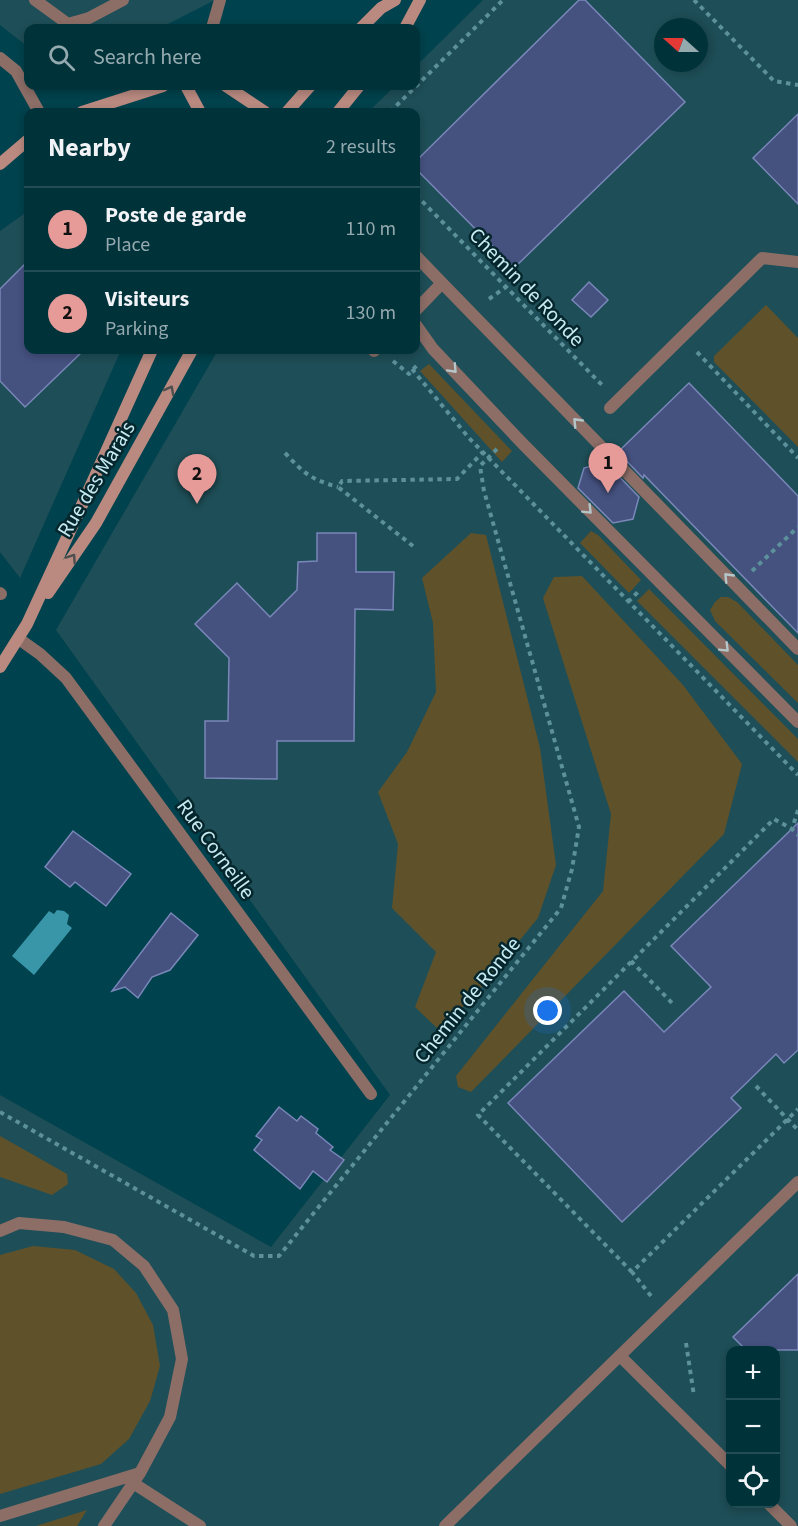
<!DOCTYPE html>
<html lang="en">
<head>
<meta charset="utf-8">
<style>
  :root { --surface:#00323a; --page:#0e3e45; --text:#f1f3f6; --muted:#95aaaf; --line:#224d54; --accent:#e69b98 }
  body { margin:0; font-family:"Source Sans 3",sans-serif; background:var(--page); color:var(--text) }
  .controls { position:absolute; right:18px; bottom:18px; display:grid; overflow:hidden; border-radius:12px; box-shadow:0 3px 9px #0003 }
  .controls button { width:54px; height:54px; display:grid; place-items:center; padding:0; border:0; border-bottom:2px solid var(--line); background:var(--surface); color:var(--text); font:30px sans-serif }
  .compass { position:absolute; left:654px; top:18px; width:54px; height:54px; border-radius:50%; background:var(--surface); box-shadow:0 3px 9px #0003; rotate:291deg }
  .you { position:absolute; left:548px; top:1011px; width:21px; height:21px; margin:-15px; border:4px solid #fff; border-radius:50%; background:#1a73e8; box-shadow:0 0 0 9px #1a73e833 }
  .badge { display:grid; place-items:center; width:39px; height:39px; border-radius:50%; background:var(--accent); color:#111; font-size:20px; font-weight:700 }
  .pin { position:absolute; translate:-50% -50px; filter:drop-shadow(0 2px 3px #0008) }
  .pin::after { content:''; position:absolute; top:32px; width:21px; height:18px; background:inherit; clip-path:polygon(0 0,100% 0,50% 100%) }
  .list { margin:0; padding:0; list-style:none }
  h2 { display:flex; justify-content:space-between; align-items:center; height:78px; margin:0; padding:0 24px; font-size:26px }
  h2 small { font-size:20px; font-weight:400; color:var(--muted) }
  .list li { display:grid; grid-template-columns:39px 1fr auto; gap:18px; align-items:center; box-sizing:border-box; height:84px; padding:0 24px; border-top:2px solid var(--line) }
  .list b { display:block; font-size:22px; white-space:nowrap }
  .list p { margin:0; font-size:20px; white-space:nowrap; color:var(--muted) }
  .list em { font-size:20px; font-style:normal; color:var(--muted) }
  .icon { flex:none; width:33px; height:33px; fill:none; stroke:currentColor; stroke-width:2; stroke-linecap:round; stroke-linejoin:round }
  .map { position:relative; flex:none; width:798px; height:1526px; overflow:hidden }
  .search { position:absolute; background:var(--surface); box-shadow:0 3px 9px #0003; left:24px; top:24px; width:396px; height:66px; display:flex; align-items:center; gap:15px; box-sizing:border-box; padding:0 21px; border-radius:12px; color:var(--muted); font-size:22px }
  .panel { position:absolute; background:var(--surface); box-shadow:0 3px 9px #0003; left:24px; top:108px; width:396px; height:246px; border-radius:12px }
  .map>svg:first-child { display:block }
  .built { fill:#1e4e57; fill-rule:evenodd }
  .green { fill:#5f522b }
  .water { fill:#3996a8 }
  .building { fill:#45517f; stroke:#7987b9; stroke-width:1.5 }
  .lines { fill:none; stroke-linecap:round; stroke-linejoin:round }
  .path { stroke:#5c909a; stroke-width:4; stroke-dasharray:4.5 4.5; stroke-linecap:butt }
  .lane { stroke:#8c6e67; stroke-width:12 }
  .street { stroke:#8c6e67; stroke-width:12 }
  .secondary { stroke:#ba8a80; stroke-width:12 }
  .oneway { stroke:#b5c6c9 }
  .oneway2 { stroke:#4d4e4e }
  .labels { text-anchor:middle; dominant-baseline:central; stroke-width:5; stroke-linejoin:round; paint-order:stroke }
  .street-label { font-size:21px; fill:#c7ebf3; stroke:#05262c }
</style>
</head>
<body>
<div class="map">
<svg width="798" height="1526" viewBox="0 0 798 1526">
  <rect width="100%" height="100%" fill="#00424d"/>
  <path class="built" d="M0,0H215L160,28H28V47L0,25Z
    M483,0H798V1526H0V1095L271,1247L390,1095L56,630L218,350H416V112H368L395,86H416V66ZM663,27H699V63H663ZM730,1350H776V1504H730Z
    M28,211V350H121L20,578L0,552V231Z"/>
  <path class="green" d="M766,305L798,338V447L714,362V356Z
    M429,364L512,451L502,462L420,371Z
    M591,531L598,535L641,580L629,593L580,543Z
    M471,533L486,535L540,748L556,865L538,918L474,996L439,1030L415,1007L436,952L392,908L398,844L378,792L407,752L436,692L433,623L422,578Z
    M582,576L683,685L742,764L724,834L471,1092L458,1087L456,1076L603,891L611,814L543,598L554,577Z
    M649,589L798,739V762L637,601Z
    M721,597H728L737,602L798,665V703L715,621L710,610L715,602Z
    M0,1136L67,1174L68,1184L52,1195L0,1177Z
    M33,1246L75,1250L114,1269L136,1293L153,1325L160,1366L150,1401L129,1439L101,1464L0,1494V1255Z
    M87,1510L77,1526H36Z"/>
  <path class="water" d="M57,910L64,911L69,915L67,924L72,928L34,975L12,956L49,911L54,914Z"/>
  <path class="building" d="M579,0H585L685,102L514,268L416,169V161Z
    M798,114V204L753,158Z
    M28,261V350H84L25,407L0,381V289Z
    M589,282L608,300L591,317L572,300Z
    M689,383L798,496V633L644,475L643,478L618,452Z
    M605,462L639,497L633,519L613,523L578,488L584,468Z
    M317,533H356V572H394L393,610L355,609L354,741H277V779L205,778V721H228L229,658L195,624L237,583L270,617L297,590L298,562L317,561Z
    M798,823V1050L784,1063L776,1054L731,1098L741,1108L622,1222L508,1103L624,991L664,1032L711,987L671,946Z
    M73,831L131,874L106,906L75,882L70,887L45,867Z
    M171,913L198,935L170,970L152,977L138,998L125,987L112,991Z
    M279,1107L297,1121L301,1116L318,1129L316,1133L333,1147L330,1150L344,1160L327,1182L313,1171L300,1189L254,1150L262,1140L256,1136Z
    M798,1274V1350H746L733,1337Z"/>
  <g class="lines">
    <path class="path" d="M694,0L774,81L798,85
      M390,112L503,0
      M416,195L602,385
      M489,299L520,277
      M697,352L798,458
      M393,361L409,374L419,363
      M412,369L469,438L798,775
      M285,453C305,474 310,479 338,487
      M413,546L338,487L342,481L457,479L483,452
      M752,571L798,527
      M628,602L638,592
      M798,810L792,829L798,835
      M631,961L675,1006
      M756,1086L798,1130
      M0,1112L254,1256H279L561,908L572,869L579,827L484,491L480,466L497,449
      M632,1272L478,1115L774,819L792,829
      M651,1296L632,1272L798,1109
      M686,1343L694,1396"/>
    <path class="lane" d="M35,0L68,24L89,18L123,0
      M212,28L220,0
      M416,256L442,283L416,310
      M442,283L798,649
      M416,325L433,349L523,444L798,722
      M374,351L375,350
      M610,408L762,258L798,262
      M0,1231L19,1223L64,1227L113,1240L144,1266L173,1310L182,1359L170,1417L140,1473L104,1526
      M620,1356L730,1465
      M133,1483L200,1526
      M769,1504L791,1526
      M0,1516L140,1473
      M445,1526L798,1182"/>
    <path class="street" d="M0,58L16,71L39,112
      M0,593L1,594
      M19,639L40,654L66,678L371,1094"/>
    <path class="secondary" d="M361,28L381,8L395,0
      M405,28L420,0
      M186,86L200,112
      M226,86L265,112
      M82,112L163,86
      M287,112L310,86
      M338,112L359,86
      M0,164L28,140
      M48,593L96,523L192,350
      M0,667L27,624L82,505L152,350"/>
  </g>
  <defs><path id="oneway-chevron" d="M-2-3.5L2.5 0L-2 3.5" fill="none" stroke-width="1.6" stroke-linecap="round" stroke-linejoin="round" transform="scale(1.5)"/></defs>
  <g class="oneway">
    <use href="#oneway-chevron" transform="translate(453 369) rotate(47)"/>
    <use href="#oneway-chevron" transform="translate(577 422) rotate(-134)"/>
    <use href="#oneway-chevron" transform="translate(588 510) rotate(45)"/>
    <use href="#oneway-chevron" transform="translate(728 577) rotate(-134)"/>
    <use href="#oneway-chevron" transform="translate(725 648) rotate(45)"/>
  </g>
  <g class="oneway2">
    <use href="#oneway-chevron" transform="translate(170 390) rotate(-62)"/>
    <use href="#oneway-chevron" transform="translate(72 558) rotate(-56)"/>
  </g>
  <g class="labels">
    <g class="street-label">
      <text transform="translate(527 287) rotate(46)">Chemin de Ronde</text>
      <text transform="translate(96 479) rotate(-59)">Rue des Marais</text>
      <text transform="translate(216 849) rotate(54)">Rue Corneille</text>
      <text transform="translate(467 1000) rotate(-51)">Chemin de Ronde</text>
    </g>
  </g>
</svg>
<div class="controls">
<button>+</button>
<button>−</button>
<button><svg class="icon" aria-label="locate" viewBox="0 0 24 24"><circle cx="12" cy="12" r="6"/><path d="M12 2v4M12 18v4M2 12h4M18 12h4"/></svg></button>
</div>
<svg class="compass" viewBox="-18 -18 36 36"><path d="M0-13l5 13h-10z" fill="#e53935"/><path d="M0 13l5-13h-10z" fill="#95aaaf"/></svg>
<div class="you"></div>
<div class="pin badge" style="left:608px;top:493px">1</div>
<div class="pin badge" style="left:197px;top:504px">2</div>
<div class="search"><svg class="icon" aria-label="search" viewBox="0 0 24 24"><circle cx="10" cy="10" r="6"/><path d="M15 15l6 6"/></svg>Search here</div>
<section class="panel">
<h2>Nearby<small>2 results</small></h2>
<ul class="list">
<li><span class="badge">1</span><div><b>Poste de garde</b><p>Place</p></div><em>110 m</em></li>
<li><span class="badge">2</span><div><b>Visiteurs</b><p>Parking</p></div><em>130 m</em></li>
</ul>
</section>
</div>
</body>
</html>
